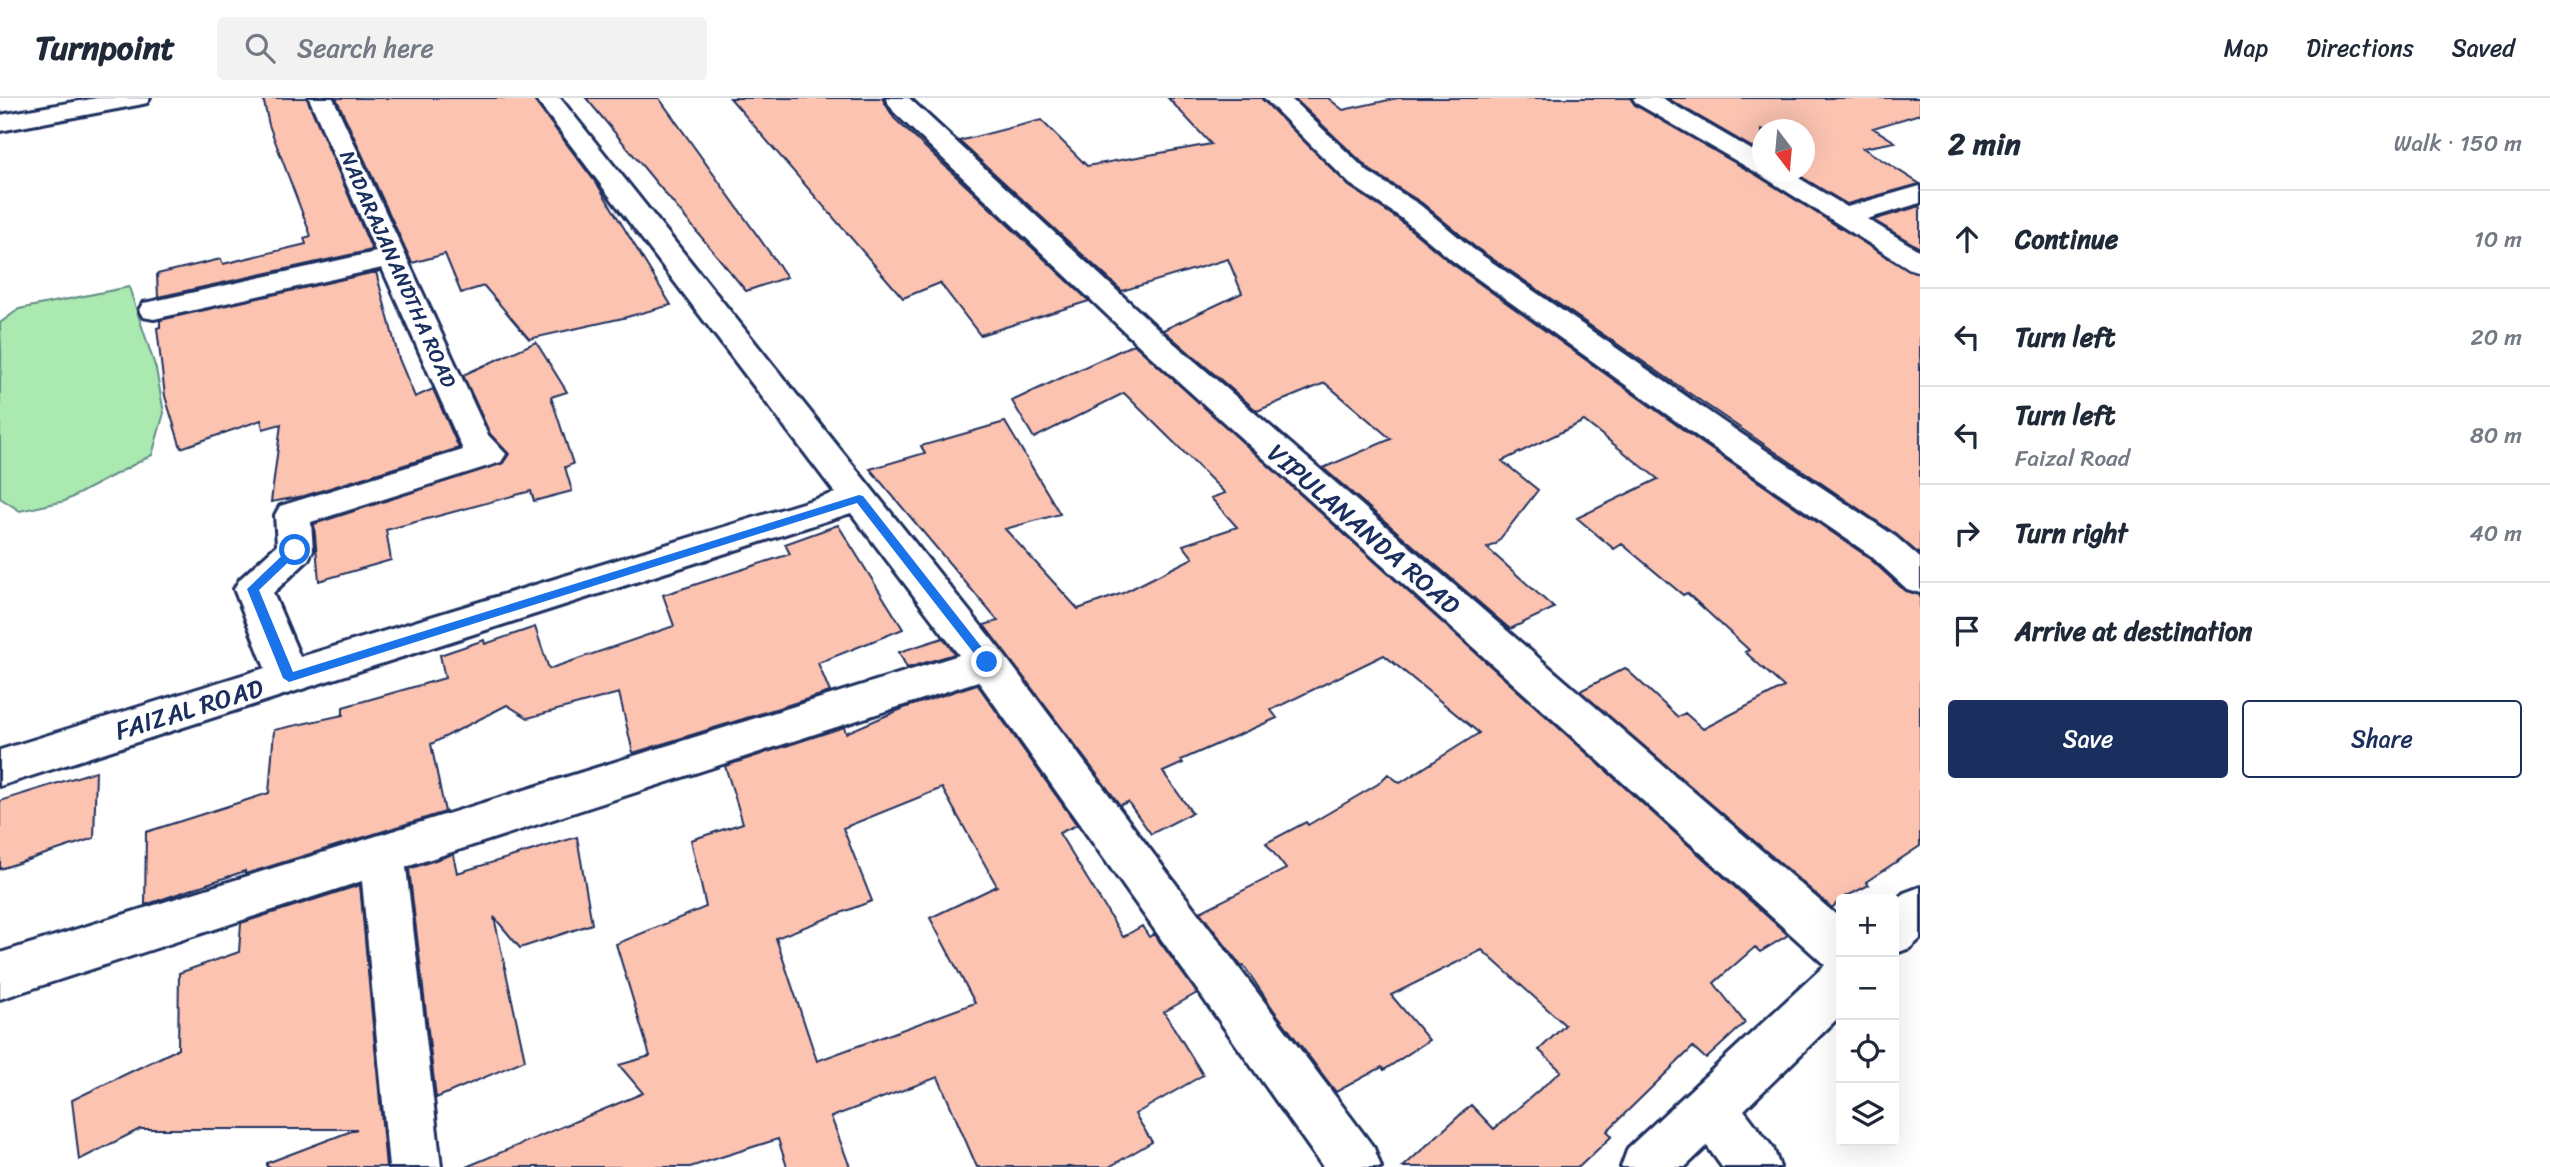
<!DOCTYPE html>
<html lang="en">
<head>
<meta charset="utf-8">
<style>
  :root { --surface:#fff; --page:#f2f2f3; --text:#1f2937; --muted:#747a83; --line:#e0e1e3; --accent:#1b2f5e }
  body { margin:0; font-family:Sriracha,sans-serif; background:var(--page); color:var(--text) }
  .controls { position:absolute; right:21px; bottom:21px; display:grid; overflow:hidden; border-radius:7px; box-shadow:0 7px 28px #0002 }
  .controls button { width:63px; height:63px; display:grid; place-items:center; padding:0; border:0; border-bottom:2px solid var(--line); background:var(--surface); color:var(--text); font:35px sans-serif }
  .compass { position:absolute; left:1752px; top:21px; width:63px; height:63px; border-radius:50%; background:var(--surface); box-shadow:0 7px 28px #0002; rotate:164deg }
  .stop { position:absolute; width:21px; height:21px; margin:-16px; border:5px solid #1a73e8; border-radius:50%; background:#fff }
  .stop.end { background:#1a73e8; border-color:#fff; box-shadow:0 2px 7px #0008 }
  .list { margin:0; padding:0; list-style:none }
  h2 { display:flex; justify-content:space-between; align-items:center; height:91px; margin:0; padding:0 28px; font-size:30px }
  h2 small { font-size:23px; font-weight:400; color:var(--muted) }
  .list li { display:grid; grid-template-columns:46px 1fr auto; gap:21px; align-items:center; box-sizing:border-box; height:98px; padding:0 28px; border-top:2px solid var(--line) }
  .list b { display:block; font-size:26px; white-space:nowrap }
  .list p { margin:0; font-size:23px; white-space:nowrap; color:var(--muted) }
  .list em { font-size:23px; font-style:normal; color:var(--muted) }
  .actions { display:flex; gap:14px; padding:21px 28px }
  .actions a { flex:1; padding:16px 0; border:2px solid var(--accent); border-radius:7px; text-align:center; font-size:24px; color:var(--accent) }
  .actions .main { background:var(--accent); color:#fff }
  .icon { flex:none; width:38px; height:38px; fill:none; stroke:currentColor; stroke-width:2; stroke-linecap:round; stroke-linejoin:round }
  .map { position:relative; flex:none; width:1920px; height:1069px; overflow:hidden }
  header { display:flex; align-items:center; gap:42px; box-sizing:border-box; height:98px; padding:0 35px; background:var(--surface); border-bottom:2px solid var(--line) }
  header strong { font-size:33px }
  nav { display:flex; gap:38px; margin-inline-start:auto; font-size:24px }
  .search { width:490px; height:63px; background:var(--page); display:flex; align-items:center; gap:18px; box-sizing:border-box; padding:0 24px; border-radius:7px; color:var(--muted); font-size:26px }
  main { display:flex }
  aside { flex:1; background:var(--surface) }
  .map>svg:first-child { display:block }
  .green { fill:#aae9b0; stroke:#628c87; stroke-width:2 }
  .building { fill:#fcc3b1; stroke:#1b2f5e; stroke-width:2; fill-rule:evenodd }
  .lines { fill:none; stroke-linecap:round; stroke-linejoin:round }
  .minor-casing { stroke:#1b2f5e; stroke-width:6 }
  .minor { fill:#fff; fill-rule:evenodd }
  .route { fill:#1a73e8 }
  .labels { text-anchor:middle; dominant-baseline:central; stroke-width:5; stroke-linejoin:round; paint-order:stroke }
  .far-street-label { font-size:21px; fill:#1b2f5e; stroke:#fff }
  .street-label { font-size:26px; fill:#1b2f5e; stroke:#fff }
</style>
</head>
<body>
<header>
<strong>Turnpoint</strong>
<div class="search"><svg class="icon" aria-label="search" viewBox="0 0 24 24"><circle cx="10" cy="10" r="6"/><path d="M15 15l6 6"/></svg>Search here</div>
<nav><a>Map</a><a>Directions</a><a>Saved</a></nav>
</header>
<main>
<div class="map">
<svg width="1920" height="1069" viewBox="0 0 1920 1069">
  <rect width="100%" height="100%" fill="#fff"/>
  <filter id="ink" filterUnits="userSpaceOnUse"><feTurbulence type="fractalNoise" baseFrequency=".0143" numOctaves="2"/><feDisplacementMap in="SourceGraphic" scale="14" xChannelSelector="R" yChannelSelector="G"/><feConvolveMatrix kernelMatrix="1 2 1 2 8 2 1 2 1" color-interpolation-filters="sRGB"/></filter>
  <g filter="url(#ink)">
    <path class="green" d="M129,189L156,271L164,315L152,357L65,403L20,413L0,400V281C3,263 0,244 0,225L19,211Z"/>
    <path class="building" d="M263,0H307L372,152L158,199L157,176L221,161L223,166L306,146L304,140L311,138L269,27Z
      M336,0H532L599,89L671,207L623,220L529,241L484,188L461,195L445,156L412,165Z
      M586,0H659L787,179L746,193Z
      M730,0H882L894,20L1089,203L980,237L940,185L903,200Z
      M1168,0H1261L1349,88L1398,121L1451,165L1699,343L1868,459L1905,493L1920,497V748L1866,784L1869,787L1841,801L1832,810L1580,593L1625,570L1678,619L1685,615L1703,631L1784,589L1745,554L1749,552L1687,495L1683,497L1622,446L1614,451L1577,420L1658,381L1584,323L1502,363L1538,392L1496,446L1487,450L1554,510L1510,531L1323,370L1391,341L1325,285L1257,313L1163,232L1242,195L1228,161L1122,193L959,43L1041,22L1087,68L1211,46Z
      M1294,0H1328L1343,12L1398,0H1630L1635,7L1758,78L1909,173L1920,176V457L1897,437L1475,149L1422,105L1370,72Z
      M1667,0H1920V16L1873,30L1895,44L1863,50L1920,86L1847,106L1793,74H1804V32H1762V55Z
      M1920,108V150L1873,122Z
      M380,173L376,174L399,261L415,299L433,291L459,350L304,398L271,404L281,326L263,331L261,322L181,350L165,298L157,230L160,229V222Z
      M536,244L567,294L551,299L573,366L565,369L572,393L534,403L531,393L386,432L391,462L319,483L314,426L503,365L509,356L490,336L463,277Z
      M1134,246L1788,837L1760,854L1755,849L1714,885L1745,925L1706,961L1693,949L1607,1033L1612,1038L1579,1069H1403L1471,1007L1494,1031L1561,973L1539,952L1565,927L1482,852L1391,897L1429,942L1384,972L1382,969L1336,994L1273,911L1244,868L1242,869L1200,814L1286,771L1266,745L1306,724L1308,727L1378,686L1388,676L1400,685L1479,635L1384,557L1271,612L1277,620L1181,662L1183,665L1163,674L1192,715L1151,736L1128,704L1120,707L984,527L998,523L870,371L925,355L921,348L1005,324L1060,416L1005,431L1078,511L1123,495L1193,460L1183,447L1237,429L1211,400L1225,395L1124,295L1034,340L1012,303Z
      M838,427L903,531L818,565L830,594L633,655L619,595L528,620L507,607L431,646L445,714L245,776V773L145,807L146,734L269,695L274,632L343,617V609L445,580L440,557L484,542L485,546L535,529L549,571L674,528L663,497L790,456L785,446Z
      M943,540L955,556L907,570L899,554Z
      M977,586L1077,727L1059,735L1123,839L1142,828L1149,839L1154,836L1197,895L1164,914L1203,977L1135,1016L1152,1044L1109,1069H977L938,979L831,1019L850,1069H787L778,1041L690,1069H466L643,995L619,967L650,958L616,846L706,809L691,742L743,725L725,668L844,629L846,635L904,610ZM942,690L997,788L930,820L975,905L817,963L776,840L872,803L843,730Z
      M96,673L94,740L0,771V703Z
      M577,739L592,826L520,850L494,819L525,962L436,1000L409,771L453,756L457,775Z
      M360,787L386,1069H267V1065L357,1031H140L79,1062L72,1002L178,951L179,875L239,854L241,825Z"/>
    <g class="lines">
      <g class="minor-casing">
        <path id="minor" d="M97,0H150L147,5L138,7L0,33V17Z
          M309,0H333L488,337L506,356L501,364L311,424L313,452L308,462L273,495L300,559L835,395L535,0H560L1001,553L1374,1050L1381,1069H1323L978,583L406,769L441,1069H389L362,783L0,901V855L959,557L851,415L0,688V652L265,570L234,491L240,481L277,447L275,417L280,408L463,352L382,170L154,221L143,219L139,212L143,205L154,203L376,154Z
          M885,0H909L1168,240L1841,821V917L1744,1012L1773,1050L1780,1069H1722L1707,1048L1685,1069H1621L1628,1050L1825,867L1146,254L894,14Z
          M1264,0H1290L1368,74L1420,107L1473,151L1725,325L1896,439L1920,460V495L1907,491L1870,457L1701,341L1453,163L1400,119L1350,86Z
          M1633,0H1662L1762,58V74H1789L1847,109L1920,88V105L1867,121L1920,153V174L1910,171L1759,76L1636,5Z
          M1920,789V841L1910,850L1894,856V804L1904,795Z"/>
      </g>
      <use href="#minor" class="minor"/>
    </g>
  </g>
  <path class="route" d="M859,397L863,398L991,561V567H983L857,405L289,584L283,580L247,491L291,449H299V454L259,492L293,574Z"/>
  <g class="labels">
    <g class="far-street-label">
      <text transform="translate(398 171) rotate(66)">NADARAJANANDTHA ROAD</text>
    </g>
    <g class="street-label">
      <text transform="translate(1364 431) rotate(41)">VIPULANANDA ROAD</text>
      <text transform="translate(189 611) rotate(-17)">FAIZAL ROAD</text>
    </g>
  </g>
</svg>
<div class="controls">
<button>+</button>
<button>−</button>
<button><svg class="icon" aria-label="locate" viewBox="0 0 24 24"><circle cx="12" cy="12" r="6"/><path d="M12 2v4M12 18v4M2 12h4M18 12h4"/></svg></button>
<button><svg class="icon" aria-label="layers" viewBox="0 0 24 24"><path d="M12 4l9 5-9 5-9-5zM3 14l9 5 9-5"/></svg></button>
</div>
<svg class="compass" viewBox="-18 -18 36 36"><path d="M0-13l5 13h-10z" fill="#e53935"/><path d="M0 13l5-13h-10z" fill="#747a83"/></svg>
<div class="stop" style="left:295px;top:452px"></div>
<div class="stop end" style="left:987px;top:564px"></div>
</div>
<aside>
<h2>2 min<small>Walk · 150 m</small></h2>
<ul class="list">
<li><svg class="icon" aria-label="ahead" viewBox="0 0 24 24"><path d="M12 20V5M6 11l6-6 6 6"/></svg><div><b>Continue</b></div><em>10 m</em></li>
<li><svg class="icon" aria-label="left" viewBox="0 0 24 24"><path d="M17 20v-9H6M10 6l-5 5 5 5"/></svg><div><b>Turn left</b></div><em>20 m</em></li>
<li><svg class="icon" aria-label="left" viewBox="0 0 24 24"><path d="M17 20v-9H6M10 6l-5 5 5 5"/></svg><div><b>Turn left</b><p>Faizal Road</p></div><em>80 m</em></li>
<li><svg class="icon" aria-label="right" viewBox="0 0 24 24"><path d="M7 20v-9h11M14 6l5 5-5 5"/></svg><div><b>Turn right</b></div><em>40 m</em></li>
<li><svg class="icon" aria-label="arrive" viewBox="0 0 24 24"><path d="M6 21V4h12l-3 4 3 4H6"/></svg><div><b>Arrive at destination</b></div></li>
</ul>
<div class="actions"><a class="main">Save</a><a>Share</a></div>
</aside>
</main>
</body>
</html>
